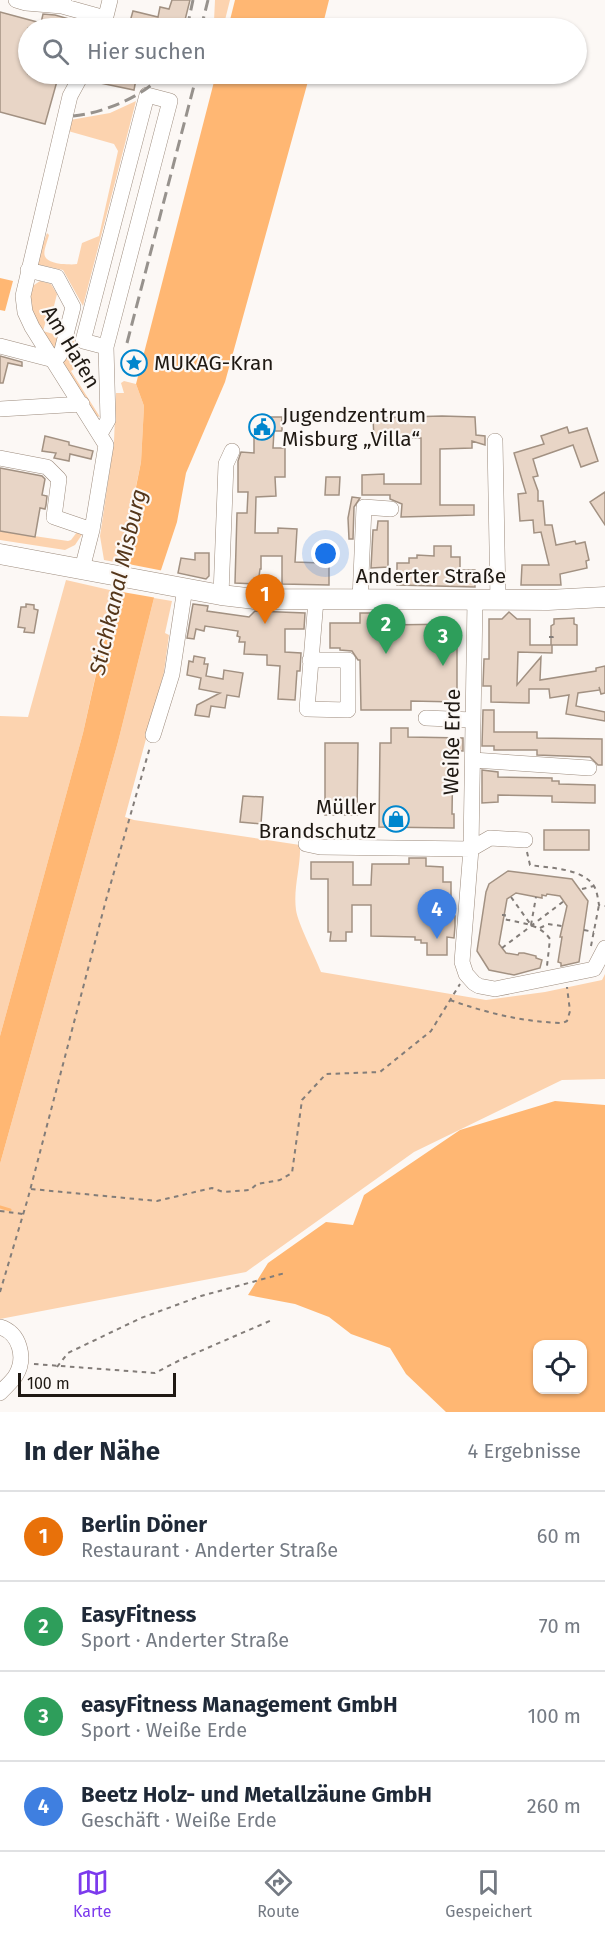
<!DOCTYPE html>
<html lang="de">
<head>
<meta charset="utf-8">
<style>
  :root { --surface:#fff; --page:#f2f2f3; --text:#1f2937; --muted:#747a83; --line:#e0e1e3; --accent:#7c3aed }
  body { margin:0; font-family:"Fira Sans",sans-serif; background:var(--page); color:var(--text) }
  .controls { position:absolute; right:18px; bottom:18px; display:grid; overflow:hidden; border-radius:12px; box-shadow:0 2px 4px #0004 }
  .controls button { width:54px; height:54px; display:grid; place-items:center; padding:0; border:0; border-bottom:2px solid var(--line); background:var(--surface); color:var(--text); font:30px sans-serif }
  .scale { position:absolute; left:18px; bottom:15px; width:158px; box-sizing:border-box; padding-left:6px; border:3px solid #1f1913; border-top:0; font-size:16px; line-height:21px; white-space:nowrap; color:#1f1913; -webkit-text-stroke:4px #fcf8f5; paint-order:stroke }
  .you { position:absolute; left:326px; top:554px; width:21px; height:21px; margin:-15px; border:4px solid #fff; border-radius:50%; background:#1a73e8; box-shadow:0 0 0 9px #1a73e833 }
  .badge { display:grid; place-items:center; width:39px; height:39px; border-radius:50%; background:var(--accent); color:#fff; font-size:20px; font-weight:700 }
  .pin { position:absolute; translate:-50% -50px; filter:drop-shadow(0 2px 3px #0008) }
  .pin::after { content:''; position:absolute; top:32px; width:21px; height:18px; background:inherit; clip-path:polygon(0 0,100% 0,50% 100%) }
  .list { margin:0; padding:0; list-style:none }
  h2 { display:flex; justify-content:space-between; align-items:center; height:78px; margin:0; padding:0 24px; font-size:26px }
  h2 small { font-size:20px; font-weight:400; color:var(--muted) }
  .list li { display:grid; grid-template-columns:39px 1fr auto; gap:18px; align-items:center; box-sizing:border-box; height:90px; padding:0 24px; border-top:2px solid var(--line) }
  .list b { display:block; font-size:22px; white-space:nowrap }
  .list p { margin:0; font-size:20px; white-space:nowrap; color:var(--muted) }
  .list em { font-size:20px; font-style:normal; color:var(--muted) }
  .icon { flex:none; width:33px; height:33px; fill:none; stroke:currentColor; stroke-width:2; stroke-linecap:round; stroke-linejoin:round }
  .map { position:relative; flex:none; width:605px; height:1412px; overflow:hidden }
  .search { position:absolute; background:var(--surface); box-shadow:0 2px 4px #0004; left:18px; right:18px; top:18px; height:66px; display:flex; align-items:center; gap:15px; box-sizing:border-box; padding:0 21px; border-radius:33px; color:var(--muted); font-size:22px }
  .sheet { height:438px; background:var(--surface) }
  nav { display:flex; justify-content:space-around; align-items:center; box-sizing:border-box; height:84px; border-top:2px solid var(--line); background:var(--surface); font-size:16px; color:var(--muted) }
  nav a { display:grid; justify-items:center; gap:3px }
  nav .on { color:var(--accent) }
  .map>svg:first-child { display:block }
  .green { fill:#fcd3af }
  .water { fill:#ffb773; fill-rule:evenodd }
  .pier { fill:#fcf8f5 }
  .lines { fill:none; stroke-linecap:round; stroke-linejoin:round }
  .stream { stroke:#ffb773; stroke-width:3 }
  .building { fill:#e8d5c6; stroke:#a29182; stroke-width:1.5 }
  .minor-casing { stroke:#9d8c7e; stroke-width:16 }
  .major-casing { stroke:#9d8c7e; stroke-width:21 }
  .path { stroke:#837d79; stroke-width:2; stroke-dasharray:4.5 4.5; stroke-linecap:butt }
  .minor { stroke:#fff; stroke-width:15 }
  .major { stroke:#fff; stroke-width:20 }
  .rail { stroke:#97928d; stroke-width:3; stroke-dasharray:12 6; stroke-linecap:butt }
  .labels { text-anchor:middle; dominant-baseline:central; stroke-width:4.5; stroke-linejoin:round; paint-order:stroke }
  .street-label { font-size:21px; fill:#1f1913; stroke:#fcf8f5 }
  .poi-label { font-size:21px; fill:#1f1913; stroke:#fcf8f5; text-anchor:start }
  .water-label { font-size:22px; font-style:italic; fill:#54361a; stroke:#fcf8f5 }
</style>
</head>
<body>
<div class="map">
<svg width="605" height="1412" viewBox="0 0 605 1412">
  <rect width="100%" height="100%" fill="#fcf8f5"/>
  <path class="green" d="M215,0H230L223,28L215,26L216,22L214,21Z
    M136,101L83,306L63,270L36,264L47,233L49,235C44,253 38,260 61,264C67,264 71,265 77,264L82,243L99,236L118,151L114,144L68,131L70,120L110,113Z
    M40,281L51,284L57,294L51,318L47,317L43,331L60,336L55,351C40,329 28,315 31,287Z
    M70,338L75,339L70,357L74,360L77,367L101,373L77,367L71,371L100,417L96,416L63,364Z
    M124,381L136,384L144,406L141,462L120,563L104,560L100,536L114,441L116,393H124L121,383Z
    M0,531L68,541L71,540L77,532L83,533L75,545L65,550L0,540Z
    M66,580L114,591L83,733L0,1036V716L28,717Z
    M154,598L172,601L165,633L169,635L164,672L125,817L134,820L300,845C301,867 293,887 296,910C298,924 315,956 321,972L486,1000L545,992L602,980L605,974V1079L562,1080L414,1152L246,1272L0,1319V1164L118,742Z"/>
  <path class="water" d="M235,0H329L322,28H228Z
    M216,74H310L225,382L186,473L177,522L161,570L118,742L0,1164V1036L83,733L121,562L141,462L144,406L136,384Z
    M0,278L13,281L5,311L0,310Z
    M555,1101L605,1105V1412H446L406,1374L390,1348L351,1334L329,1317L295,1304L248,1295L268,1263L326,1222L353,1225L364,1195L460,1130ZM582,1344V1390H538V1344Z"/>
  <path class="pier" d="M118,562L164,571L157,598L111,590Z"/>
  <g class="lines">
    <path class="stream" d="M0,1207L10,1210"/>
  </g>
  <path class="building" d="M172,0H190L183,28H144L129,25L133,11L158,17L160,7L169,9Z
    M0,12L41,23L43,14L55,15L94,26V28H28V74H59L45,124L0,112Z
    M96,74H137L134,90L95,82Z
    M0,356L22,362V366L8,363L3,383H0Z
    M442,416L475,417L476,435L485,436V445L472,441V448L440,449V505H474V515L401,517L402,504L390,499V495H362V475L384,474V484H421V438H374L373,418Z
    M257,417H282V431H274L273,448H285V477H275L276,496L256,497L255,533H278V528L297,529L295,562L322,563L323,566H329V585L282,584V556H261V569H260L258,584L235,583L237,513H247L248,492H238V461L241,452L254,453V430H257Z
    M567,427L569,433L587,428L598,461L581,467L573,445L533,459L538,476L533,477L538,491V501H543L545,525H552L556,545L575,541L576,544L585,542L589,560L586,561L587,568L560,574L561,585H521L522,565H549L541,532L534,533L533,520L520,521L518,494L526,493L514,453L544,444L541,436Z
    M45,436L69,442V445L93,451L91,459L70,454L69,461L54,458L56,453L42,451Z
    M0,468L42,476L45,479L42,495L47,496L46,505L45,509L40,508L35,537L0,531Z
    M326,477H340L339,495H325Z
    M605,492V525L590,502Z
    M352,497L360,498L354,507L353,539H349L348,518Z
    M378,521H388V567L371,568L373,530H377Z
    M434,546H451V557H460V570H475V587L397,585V563H409V558H417V555L434,556Z
    M195,553H209V576L206,579L178,573L181,558L195,560Z
    M26,604L34,605V609L38,610L34,633L24,632L25,628L18,627L21,607H26Z
    M193,604L208,606L207,611L249,617L255,611L305,613L304,629H285V652L301,653L300,671H297L295,700L278,699L280,666L267,665V655L244,654L245,642H239L240,637L237,636L238,631L205,626L204,631L196,629L194,639L187,638Z
    M509,612L517,619H530V645H551V626L554,624V619L574,618V624L577,625V645H552V653L518,652L517,685L541,657L540,680L596,671V668L605,666V693L601,694L599,687L600,690L578,693L576,706L605,712V721L566,714L569,695L550,698L549,689H529V703L491,702V686H483L484,659H489V619H502Z
    M360,613H380V623H385V625L457,624V702L411,701V710H361L360,660H358L352,651L340,650V648H330V623H360Z
    M194,656L205,658L204,664H208L206,676L223,679L224,670L243,673L239,697L227,695L225,708L211,706L209,717L195,715L197,705L220,693L199,689L201,678L187,675L189,661L193,662Z
    M483,710H494V732H537V738L602,739V765H598L590,757L537,755V750H494V746H482Z
    M391,728H408V737L463,738V751H453L452,814H454V828L379,827L380,743H391Z
    M325,743H358L357,815H325Z
    M482,770L498,772V777L552,778V781H559V784L595,785V803L552,802V796L498,795V802L482,803Z
    M243,796L263,797L261,824L240,822Z
    M544,830H589V850H544Z
    M409,858H426V866L443,867V882H451V916H455V926L454,938L447,937V955H427V943H421V940H415V937L371,936V905H352V932H346V941H330L331,932H328V879H311V862H353V885H371L372,864H409Z
    M508,871L572,879L588,901L579,962L561,966V963L558,962L562,937H560L567,906L560,896L547,894L546,896L542,895V898L516,893L507,899L499,944L506,953L518,955L519,953H524L536,956V958L542,960L540,968L514,975L489,970L477,951L486,892L489,884Z"/>
  <g class="lines">
    <g class="minor-casing">
      <path id="minor" d="M16,0L26,3L62,6L46,0
        M64,0L62,6L105,18
        M103,28L110,0
        M0,346L54,360L59,356L62,350L73,307L57,277L28,270
        M0,409L82,404
        M100,434L108,420L106,347L170,101L147,95L83,341L106,347
        M495,441L498,600
        M0,458L47,467L59,479L54,517L92,530
        M82,569L92,530L106,445L32,327L25,312L23,296L70,96L82,74
        M221,595L226,464L232,451
        M360,600L364,507L391,509
        M475,600L471,849L462,962L466,974L474,983L479,986L495,989L594,969L605,948
        M310,660H348V710L307,709L316,600
        M426,718L473,720
        M153,735L172,674L185,588
        M473,760L589,768
        M306,844L320,847L471,849L490,838L525,840
        M0,1327C20,1333 26,1358 16,1375C12,1382 5,1387 0,1393"/>
    </g>
    <g class="major-casing">
      <path id="major" d="M0,554L221,595L255,599L548,600L605,597"/>
    </g>
    <path class="path" d="M549,637H553V635
      M527,852L530,865C549,868 582,868 594,886C597,891 598,899 599,905L605,906
      M582,889L594,886
      M511,897L531,925
      M502,915H505L504,919C521,923 540,924 550,939L547,966
      M531,925L536,897
      M540,928L548,924L562,926
      M584,930L594,932
      M591,946L599,905
      M502,948L564,901
      M450,1000C487,1013 523,1022 563,1023L567,1021L570,1011L567,987
      M31,1189L157,1201L212,1188L223,1192L250,1190L257,1184L280,1180L292,1173L302,1100L326,1074L380,1072L431,1031L460,984
      M0,1211L23,1214
      M0,1292L28,1198L106,900L150,747
      M34,1364L155,1373L182,1359L272,1320
      M57,1367L68,1353L141,1318L201,1296L285,1273"/>
    <use href="#minor" class="minor"/>
    <use href="#major" class="major"/>
    <path class="rail" d="M187,28L193,0
      M201,28L208,0
      M73,116C107,112 141,97 164,74
      M127,343L197,74"/>
  </g>
  <defs>
    <g id="sight-ring" transform="scale(1.35)"><circle r="9.5" fill="#fcf8f5" stroke="#0086cd" stroke-width="1.5"/><path d="M0-6L1.8-2.2L6-1.7L2.9 1.2L3.7 5.4L0 3.3L-3.7 5.4L-2.9 1.2L-6-1.7L-1.8-2.2Z" fill="#0086cd"/></g>
    <g id="civic-ring" transform="scale(1.35)"><circle r="9.5" fill="#fcf8f5" stroke="#0086cd" stroke-width="1.5"/><path d="M-.6-6.5H3V-4.5H.6V-3L4-1V1h2V6H-6V1h2V-1L-.6-3ZM-1.2 2.5V6h2.4V2.5Z" fill="#0086cd"/></g>
    <g id="shop-ring" transform="scale(1.35)"><circle r="9.5" fill="#fcf8f5" stroke="#0086cd" stroke-width="1.5"/><path d="M-5-2.5h2.3a2.7 3.5 0 0 1 5.4 0H5L5.5 6h-11ZM-1.5-2.5h3a1.5 2.3 0 0 0-3 0Z" fill="#0086cd"/></g>
  </defs>
  <g fill-rule="evenodd">
    <use href="#sight-ring" x="134" y="363"/>
    <use href="#civic-ring" x="262" y="427"/>
    <use href="#shop-ring" x="396" y="819"/>
  </g>
  <g class="labels">
    <g class="street-label">
      <text transform="translate(71 347) rotate(59)">Am Hafen</text>
      <text x="431" y="576">Anderter Straße</text>
      <text transform="translate(452 742) rotate(-89)">Weiße Erde</text>
    </g>
    <g class="poi-label">
      <text x="154" y="363">MUKAG-Kran</text>
      <text x="282" y="415">Jugendzentrum<tspan x="282" dy="24">Misburg „Villa“</tspan></text>
      <text x="376" y="807" text-anchor="end">Müller<tspan x="376" dy="24">Brandschutz</tspan></text>
    </g>
    <g class="water-label">
      <text transform="translate(118 582) rotate(-77)">Stichkanal Misburg</text>
    </g>
  </g>
</svg>
<div class="controls">
<button><svg class="icon" aria-label="locate" viewBox="0 0 24 24"><circle cx="12" cy="12" r="6"/><path d="M12 2v4M12 18v4M2 12h4M18 12h4"/></svg></button>
</div>
<div class="scale">100 m</div>
<div class="you"></div>
<div class="pin badge" style="left:265px;top:624px;background:#e8710a">1</div>
<div class="pin badge" style="left:386px;top:654px;background:#2e9e5b">2</div>
<div class="pin badge" style="left:443px;top:666px;background:#2e9e5b">3</div>
<div class="pin badge" style="left:437px;top:939px;background:#3f7fe0">4</div>
<div class="search"><svg class="icon" aria-label="search" viewBox="0 0 24 24"><circle cx="10" cy="10" r="6"/><path d="M15 15l6 6"/></svg>Hier suchen</div>
</div>
<section class="sheet">
<h2>In der Nähe<small>4 Ergebnisse</small></h2>
<ul class="list">
<li><span class="badge" style="background:#e8710a">1</span><div><b>Berlin Döner</b><p>Restaurant · Anderter Straße</p></div><em>60 m</em></li>
<li><span class="badge" style="background:#2e9e5b">2</span><div><b>EasyFitness</b><p>Sport · Anderter Straße</p></div><em>70 m</em></li>
<li><span class="badge" style="background:#2e9e5b">3</span><div><b>easyFitness Management GmbH</b><p>Sport · Weiße Erde</p></div><em>100 m</em></li>
<li><span class="badge" style="background:#3f7fe0">4</span><div><b>Beetz Holz- und Metallzäune GmbH</b><p>Geschäft · Weiße Erde</p></div><em>260 m</em></li>
</ul>
</section>
<nav>
<a class="on"><svg class="icon" aria-label="map" viewBox="0 0 24 24"><path d="M3 6l6-2 6 2 6-2v14l-6 2-6-2-6 2zM9 4v14M15 6v14"/></svg>Karte</a>
<a><svg class="icon" aria-label="directions" viewBox="0 0 24 24"><path d="M12 3l9 9-9 9-9-9zM9 14v-3h6M13 9l2 2-2 2"/></svg>Route</a>
<a><svg class="icon" aria-label="saved" viewBox="0 0 24 24"><path d="M7 4h10v16l-5-4-5 4z"/></svg>Gespeichert</a>
</nav>
</body>
</html>
